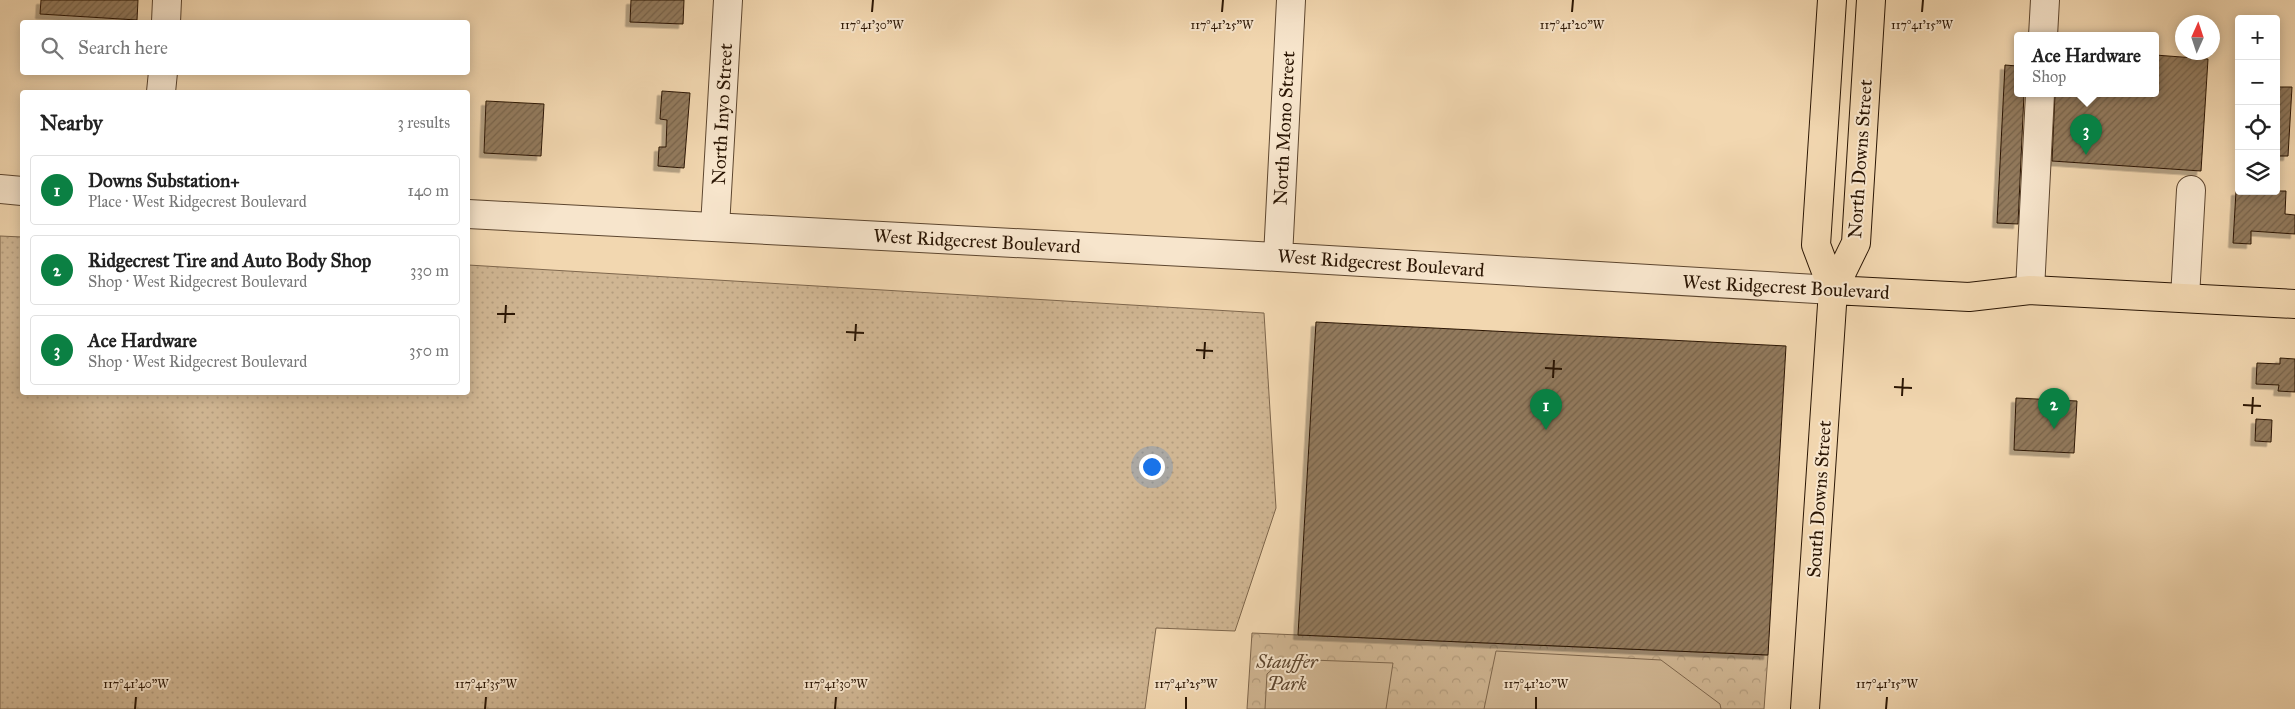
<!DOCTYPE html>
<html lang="en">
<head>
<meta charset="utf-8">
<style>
  :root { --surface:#fff; --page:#f2f2f2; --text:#222; --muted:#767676; --line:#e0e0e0; --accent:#0b8043 }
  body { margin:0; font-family:"IM FELL Great Primer",serif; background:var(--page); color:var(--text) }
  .controls { position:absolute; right:15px; top:15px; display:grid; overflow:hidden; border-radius:5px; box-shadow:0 2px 12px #0003 }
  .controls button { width:45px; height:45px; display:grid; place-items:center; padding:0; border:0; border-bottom:1px solid var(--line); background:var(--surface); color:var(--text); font:25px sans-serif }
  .compass { position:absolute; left:2175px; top:15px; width:45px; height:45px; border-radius:50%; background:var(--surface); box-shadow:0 2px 12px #0003; rotate:3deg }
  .you { position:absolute; left:1151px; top:466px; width:18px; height:18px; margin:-12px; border:4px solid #fff; border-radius:50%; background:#1a73e8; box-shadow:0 0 0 8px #1a73e833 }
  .badge { display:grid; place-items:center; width:32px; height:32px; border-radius:50%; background:var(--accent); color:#fff; font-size:16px; font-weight:700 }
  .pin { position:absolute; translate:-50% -41px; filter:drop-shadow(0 1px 2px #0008) }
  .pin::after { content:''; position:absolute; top:26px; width:18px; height:15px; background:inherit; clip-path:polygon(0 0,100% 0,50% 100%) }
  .popup { position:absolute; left:2014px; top:32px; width:145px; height:65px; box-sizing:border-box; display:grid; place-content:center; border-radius:5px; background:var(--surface); filter:drop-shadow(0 1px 4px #0005); font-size:16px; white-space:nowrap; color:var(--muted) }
  .popup b { font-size:19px; color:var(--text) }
  .popup::after { content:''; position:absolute; left:50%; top:100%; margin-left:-10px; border:10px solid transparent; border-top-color:var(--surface) }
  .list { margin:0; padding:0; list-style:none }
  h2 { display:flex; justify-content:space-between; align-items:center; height:65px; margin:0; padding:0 20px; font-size:21px }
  h2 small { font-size:16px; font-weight:400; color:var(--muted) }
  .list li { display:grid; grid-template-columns:32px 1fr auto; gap:15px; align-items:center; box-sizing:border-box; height:70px; margin:0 10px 10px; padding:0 10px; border:1px solid var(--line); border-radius:5px }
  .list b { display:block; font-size:19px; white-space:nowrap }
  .list p { margin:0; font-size:16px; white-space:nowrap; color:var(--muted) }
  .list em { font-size:16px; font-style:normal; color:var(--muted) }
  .icon { flex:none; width:28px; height:28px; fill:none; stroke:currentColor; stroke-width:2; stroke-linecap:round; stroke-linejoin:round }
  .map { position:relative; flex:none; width:2295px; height:709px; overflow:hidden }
  .search { position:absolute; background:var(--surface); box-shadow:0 2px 12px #0003; left:20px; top:20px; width:450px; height:55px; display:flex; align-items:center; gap:12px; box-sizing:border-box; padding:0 18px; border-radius:5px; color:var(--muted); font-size:19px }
  .panel { position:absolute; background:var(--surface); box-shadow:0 2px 12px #0003; left:20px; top:90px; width:450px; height:305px; border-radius:5px }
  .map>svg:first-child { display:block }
  .grass { fill:url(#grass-dots); stroke:#7e664c }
  .forest { fill:url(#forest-crowns); stroke:#7e664c }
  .pitch { fill:#d0b693; stroke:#7e664c }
  .building { fill:url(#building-hatch); stroke:#2b1604; filter:url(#shadow) }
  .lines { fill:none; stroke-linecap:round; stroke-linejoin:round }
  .minor-casing { stroke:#5d462f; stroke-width:30 }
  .major-casing { stroke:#2b1604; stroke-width:30 }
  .minor { stroke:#f7e5cc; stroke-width:28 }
  .major { stroke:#f2d7b0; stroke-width:28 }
  .ticks { fill:none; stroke:#2b1604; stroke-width:2 }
  .labels { text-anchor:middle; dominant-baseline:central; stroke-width:4; stroke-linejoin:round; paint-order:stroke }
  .street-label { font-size:19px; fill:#2b1604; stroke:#f7e5cc }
  .park-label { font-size:19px; font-style:italic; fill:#5d462f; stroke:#f7e5cc }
  .ticks-label { font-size:12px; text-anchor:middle; fill:#2b1604; stroke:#f7e5cc; stroke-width:4; stroke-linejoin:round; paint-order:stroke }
</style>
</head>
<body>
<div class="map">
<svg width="2295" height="709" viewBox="0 0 2295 709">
  <defs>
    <pattern id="grass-dots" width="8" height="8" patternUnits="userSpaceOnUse" patternTransform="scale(1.25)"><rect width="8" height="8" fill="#d0b693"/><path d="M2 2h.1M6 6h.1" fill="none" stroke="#b39c7d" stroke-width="1.8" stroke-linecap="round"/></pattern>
    <pattern id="forest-crowns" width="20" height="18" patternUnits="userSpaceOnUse" patternTransform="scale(1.25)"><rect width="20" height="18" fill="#d0b693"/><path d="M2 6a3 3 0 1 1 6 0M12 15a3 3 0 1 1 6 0" fill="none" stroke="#b39c7d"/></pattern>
    <pattern id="building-hatch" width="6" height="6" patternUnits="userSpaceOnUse" patternTransform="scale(1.25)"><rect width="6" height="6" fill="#927a5d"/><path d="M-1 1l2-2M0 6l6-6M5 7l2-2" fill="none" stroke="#77634b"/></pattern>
    <filter id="shadow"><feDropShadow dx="-4.5" dy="4.5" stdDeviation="0" flood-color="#0004"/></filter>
  </defs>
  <rect width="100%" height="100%" fill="#f2d7b0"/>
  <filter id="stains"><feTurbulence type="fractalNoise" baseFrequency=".004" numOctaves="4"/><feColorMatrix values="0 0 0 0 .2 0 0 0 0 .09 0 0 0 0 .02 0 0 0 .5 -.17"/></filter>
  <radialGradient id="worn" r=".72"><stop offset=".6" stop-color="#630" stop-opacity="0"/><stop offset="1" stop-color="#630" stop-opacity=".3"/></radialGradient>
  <path class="grass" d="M0,236L22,237V392H468V265L1264,313L1276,508L1235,631L1156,628L1145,709H0Z"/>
  <path class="forest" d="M1252,633L1768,655L1764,709H1247Z"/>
  <path class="pitch" d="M1496,651L1661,660L1720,704L1721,709H1484Z
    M1284,659L1393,663L1386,709H1265L1267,674Z"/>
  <path class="building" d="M41,0H138L137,20L40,14Z
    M631,0H684L683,24L630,22Z
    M2155,55L2208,59L2201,171L2052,161L2055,94H2155Z
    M2005,65L2017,66V94H2024L2018,224L1997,223Z
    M2276,87H2292L2288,156H2276Z
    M662,91L690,93L684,168L658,166L659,147H666L667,120L660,119Z
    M486,101L544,104L541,156L484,153Z
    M2236,191H2286L2285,214L2295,215V234L2251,231V244L2233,243Z
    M1316,322L1786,346L1768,655L1298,635Z
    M2280,358L2295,359V392L2278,391L2279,385L2256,384L2257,363L2280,364Z
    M2016,398L2077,401L2074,453L2014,450Z
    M2256,419L2272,420L2271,442L2255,441Z"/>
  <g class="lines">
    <g class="minor-casing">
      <path id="minor" d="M166,22L167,0
        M2043,36L2045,0
        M161,92L163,72
        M0,189L22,191
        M468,214L1278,257L1833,290
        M715,227L728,0
        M1278,257L1291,0
        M2030,290L2040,94
        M2185,298L2191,190"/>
    </g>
    <g class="major-casing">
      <path id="major" d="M1832,0L1816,245L1833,290
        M1833,290L1969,297L2030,290L2295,304
        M1805,709L1833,290L1856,243L1871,0"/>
    </g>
    <use href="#minor" class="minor"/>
    <use href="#major" class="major"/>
  </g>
  <path class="ticks" d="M872,12L873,0M1222,12L1223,0M1572,12L1573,0M1922,12L1923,0M497,314H515M505,323L506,305M846,332L864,333M855,341L856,324M1196,350L1213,351M1204,359L1205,342M1545,368L1562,369M1553,378L1554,360M1894,387L1912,388M1902,396L1903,378M2243,405L2261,406M2252,414L2253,397M135,709L136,697M485,709L486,697M835,709L836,697M1186,709V697M1536,709V697M1886,709L1887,697"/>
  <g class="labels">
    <g class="street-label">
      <text transform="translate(722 114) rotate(-87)">North Inyo Street</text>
      <text transform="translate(1284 128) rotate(-87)">North Mono Street</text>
      <text transform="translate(1860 159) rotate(-86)">North Downs Street</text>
      <text transform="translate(977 241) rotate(3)">West Ridgecrest Boulevard</text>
      <text transform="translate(1381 263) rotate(4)">West Ridgecrest Boulevard</text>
      <text transform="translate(1786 287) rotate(3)">West Ridgecrest Boulevard</text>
      <text transform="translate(1819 499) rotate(-86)">South Downs Street</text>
    </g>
    <g class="park-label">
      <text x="1287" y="661">Stauffer<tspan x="1287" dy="22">Park</tspan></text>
    </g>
  </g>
  <g class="ticks-label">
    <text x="872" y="29">117°41'30"W</text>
    <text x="1222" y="29">117°41'25"W</text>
    <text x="1572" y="29">117°41'20"W</text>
    <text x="1922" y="29">117°41'15"W</text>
    <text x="136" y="688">117°41'40"W</text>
    <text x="486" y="688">117°41'35"W</text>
    <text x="836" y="688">117°41'30"W</text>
    <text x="1186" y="688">117°41'25"W</text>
    <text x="1536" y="688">117°41'20"W</text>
    <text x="1887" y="688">117°41'15"W</text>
  </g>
  <rect width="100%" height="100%" filter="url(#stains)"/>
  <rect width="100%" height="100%" fill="url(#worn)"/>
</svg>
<div class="controls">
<button>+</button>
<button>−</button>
<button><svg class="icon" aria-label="locate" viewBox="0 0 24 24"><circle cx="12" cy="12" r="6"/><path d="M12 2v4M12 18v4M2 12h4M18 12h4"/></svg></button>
<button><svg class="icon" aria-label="layers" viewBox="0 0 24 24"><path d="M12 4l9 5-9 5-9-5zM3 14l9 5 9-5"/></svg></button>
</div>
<svg class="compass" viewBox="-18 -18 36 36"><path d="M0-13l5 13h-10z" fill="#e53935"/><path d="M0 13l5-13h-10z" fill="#767676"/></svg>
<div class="you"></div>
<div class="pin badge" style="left:1546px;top:430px">1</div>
<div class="pin badge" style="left:2054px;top:429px">2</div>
<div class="pin badge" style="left:2086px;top:155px">3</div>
<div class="popup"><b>Ace Hardware</b>Shop</div>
<div class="search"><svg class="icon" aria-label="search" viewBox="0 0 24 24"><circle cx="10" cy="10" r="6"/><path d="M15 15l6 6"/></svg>Search here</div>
<section class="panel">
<h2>Nearby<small>3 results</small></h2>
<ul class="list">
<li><span class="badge">1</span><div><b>Downs Substation+</b><p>Place · West Ridgecrest Boulevard</p></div><em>140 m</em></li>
<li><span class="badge">2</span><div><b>Ridgecrest Tire and Auto Body Shop</b><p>Shop · West Ridgecrest Boulevard</p></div><em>330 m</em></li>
<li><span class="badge">3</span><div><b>Ace Hardware</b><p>Shop · West Ridgecrest Boulevard</p></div><em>350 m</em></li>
</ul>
</section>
</div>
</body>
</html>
